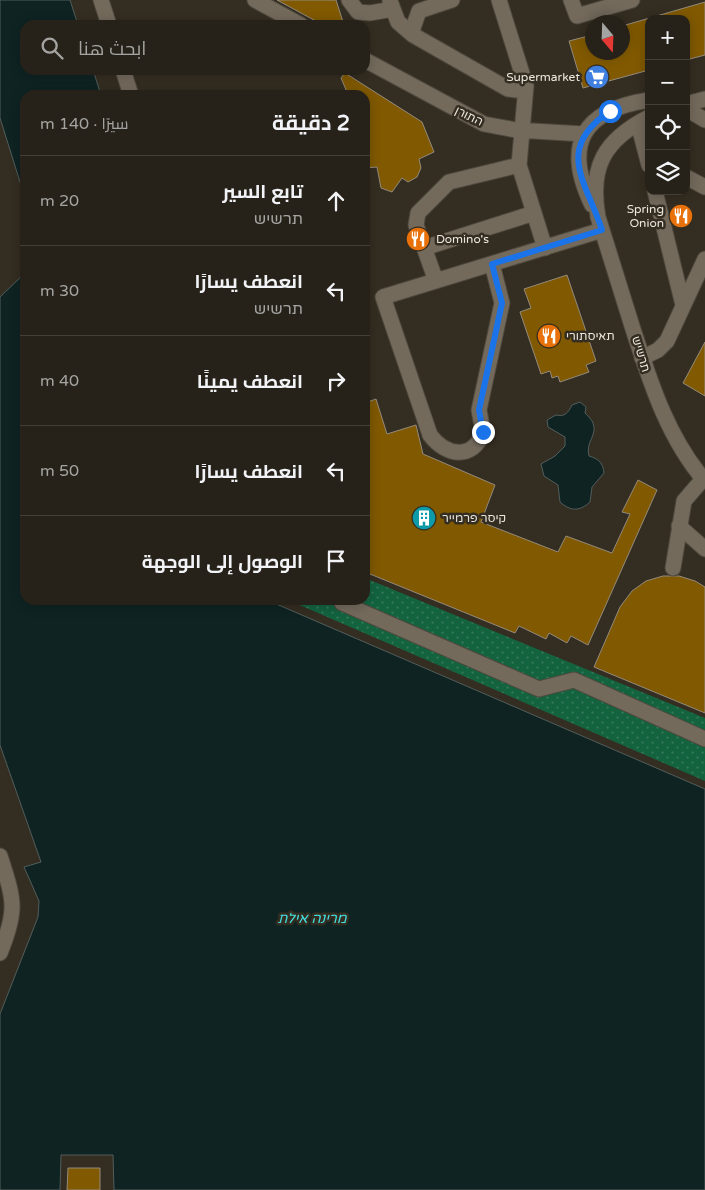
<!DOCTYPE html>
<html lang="ar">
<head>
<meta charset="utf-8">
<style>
  :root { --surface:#272219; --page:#2f2a22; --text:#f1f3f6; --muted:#a4a4a2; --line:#433f38 }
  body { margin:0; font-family:"Varela Round",Cairo,"Noto Sans Hebrew",sans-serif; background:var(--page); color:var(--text); direction:rtl }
  .controls { position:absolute; right:15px; top:15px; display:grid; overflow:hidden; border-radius:10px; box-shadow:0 2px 12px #0003 }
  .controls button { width:45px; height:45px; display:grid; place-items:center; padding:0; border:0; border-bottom:1px solid var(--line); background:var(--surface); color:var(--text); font:25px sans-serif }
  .compass { position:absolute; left:585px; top:15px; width:45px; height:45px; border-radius:50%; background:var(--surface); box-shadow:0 2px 12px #0003; rotate:161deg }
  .stop { position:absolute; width:15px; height:15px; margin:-11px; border:4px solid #1a73e8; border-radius:50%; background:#fff }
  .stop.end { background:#1a73e8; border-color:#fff; box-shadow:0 1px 5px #0008 }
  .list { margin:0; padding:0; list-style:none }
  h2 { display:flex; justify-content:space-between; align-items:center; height:65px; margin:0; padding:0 20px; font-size:21px }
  h2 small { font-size:16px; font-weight:400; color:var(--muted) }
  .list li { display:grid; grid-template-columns:32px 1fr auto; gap:15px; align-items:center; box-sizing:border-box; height:90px; padding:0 20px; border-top:1px solid var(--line) }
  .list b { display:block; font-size:19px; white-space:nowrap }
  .list p { margin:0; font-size:16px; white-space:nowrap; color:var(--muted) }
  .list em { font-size:16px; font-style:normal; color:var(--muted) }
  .icon { flex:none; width:28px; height:28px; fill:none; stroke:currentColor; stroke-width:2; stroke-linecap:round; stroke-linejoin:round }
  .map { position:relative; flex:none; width:705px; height:1190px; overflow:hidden; direction:ltr }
  .search { position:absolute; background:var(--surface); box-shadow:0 2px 12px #0003; left:20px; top:20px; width:350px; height:55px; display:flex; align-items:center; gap:12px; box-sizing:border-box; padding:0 18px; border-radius:15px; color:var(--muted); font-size:19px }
  .panel { position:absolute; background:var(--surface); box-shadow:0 2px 12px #0003; left:20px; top:90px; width:350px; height:515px; border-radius:15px; direction:rtl }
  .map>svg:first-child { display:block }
  .park { fill:url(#park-dots) }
  .water { fill:#0f2323; stroke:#525e5c }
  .building { fill:#805901; stroke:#948b7c }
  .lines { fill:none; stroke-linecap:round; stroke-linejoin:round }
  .minor-casing { stroke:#4e483d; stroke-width:17 }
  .minor { stroke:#736a5c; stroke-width:15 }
  .route { stroke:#1a73e8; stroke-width:6 }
  .labels { text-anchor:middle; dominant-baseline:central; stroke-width:5; stroke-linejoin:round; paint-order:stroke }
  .poi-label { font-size:12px; fill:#ede8e0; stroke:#342d21; text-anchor:start }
  .street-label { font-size:12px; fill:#ede8e0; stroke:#342d21 }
  .water-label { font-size:14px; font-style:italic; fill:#43e0e1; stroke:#342d21 }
</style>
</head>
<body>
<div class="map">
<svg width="705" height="1190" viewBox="0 0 705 1190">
  <defs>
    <pattern id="park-dots" width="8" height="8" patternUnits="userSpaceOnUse" patternTransform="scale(1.25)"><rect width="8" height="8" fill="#13633f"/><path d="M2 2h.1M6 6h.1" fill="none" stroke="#36795a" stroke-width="1.8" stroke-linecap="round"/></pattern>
  </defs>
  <rect width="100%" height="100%" fill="#342d21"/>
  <path class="park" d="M365,578L705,718V781L288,600H365Z"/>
  <path class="water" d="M0,0H70L78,25H25V70H93L101,95H25V198L0,118Z
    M25,273V600H267L705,789V1190H114L113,1155H61L60,1190H0V1014L38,917L39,901L24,867L41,862L0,745V297Z
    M580,402L586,407L585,413C588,416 592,420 593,423C598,435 585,442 589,456C599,459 603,463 604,473L592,487L590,502C580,511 571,512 560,502L558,485L544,476L541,464L555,456L565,446V437L548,427L547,420L556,415C565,417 568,413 572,405Z"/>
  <path class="building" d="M277,0H336L344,25H323Z
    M705,2V55L686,60V19H649V70L583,88L569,41L592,35V52H622V26Z
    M345,73L422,122L434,152L419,159L421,168L417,177L408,182L402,178L392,192L381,188L377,167L365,168V95H345L347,92L341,78Z
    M567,275L596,361L586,365L589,372L560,382L558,376L552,378L550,371L541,374L520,312L531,308L524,289Z
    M705,342V396L683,383Z
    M376,399L387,434L416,425L423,454L495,485L481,522L558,552L566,536L612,553L630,514L622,512L638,480L657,490L588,645L571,636L567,643L549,633L546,639L519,626L515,633L365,572V403Z
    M663,576H679L695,581L705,587V713L594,667L620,607L632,591L646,581Z
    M68,1168H100V1190H67Z"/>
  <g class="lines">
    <g class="minor-casing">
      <path id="minor" d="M101,0L109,25
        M255,0L301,25
        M349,0L358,12L370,13L393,9
        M452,0L419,11L413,28V35L508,89L516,90L526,86
        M499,0L526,86L519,165L545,248
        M571,0L577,16L632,0
        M390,1L398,22L413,35
        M365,60L484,124L516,130L584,134
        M123,70L131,95
        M686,104L705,99
        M686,109L705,120
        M649,117C604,140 589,167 598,217C609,253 621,290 632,326C650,381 667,437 705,481
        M638,123L649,165
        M686,177L705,187
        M655,191L683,305
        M592,205C563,145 582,110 649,100
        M424,248L534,213
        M492,264L502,303L479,410L483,432C473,461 446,456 430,435L383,297L602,230
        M436,281L416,225L418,213L449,182L519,165
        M642,358L658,350L667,341L705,259
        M679,526L705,549
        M673,568L684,501L703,479
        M341,600L342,603L539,689L574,680L705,739
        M0,856C14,900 18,909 0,953"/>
    </g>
    <use href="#minor" class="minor"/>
  </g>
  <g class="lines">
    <path class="route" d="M483,432L479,410L502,303L492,264L602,230C586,181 554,149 610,111"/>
  </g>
  <defs>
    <g id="supermarket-disc" transform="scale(1.25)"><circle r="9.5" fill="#3f7fe0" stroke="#342d21"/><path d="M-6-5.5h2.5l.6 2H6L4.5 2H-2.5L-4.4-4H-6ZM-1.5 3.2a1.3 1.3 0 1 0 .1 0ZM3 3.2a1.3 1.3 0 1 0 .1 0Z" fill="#fff"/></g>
    <g id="restaurant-disc" transform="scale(1.25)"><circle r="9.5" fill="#e8710a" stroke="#342d21"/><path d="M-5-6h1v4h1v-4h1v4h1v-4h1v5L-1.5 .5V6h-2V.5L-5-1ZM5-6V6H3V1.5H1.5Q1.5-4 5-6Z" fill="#fff"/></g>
    <g id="building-disc" transform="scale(1.25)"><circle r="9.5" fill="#0f9aa8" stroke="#342d21"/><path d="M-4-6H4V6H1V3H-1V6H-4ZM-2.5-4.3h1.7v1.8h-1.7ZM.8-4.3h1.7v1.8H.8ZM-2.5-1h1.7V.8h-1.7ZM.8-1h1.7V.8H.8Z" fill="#fff"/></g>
  </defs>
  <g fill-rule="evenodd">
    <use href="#supermarket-disc" x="597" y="77"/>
    <use href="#restaurant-disc" x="681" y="216"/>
    <use href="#restaurant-disc" x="418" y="239"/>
    <use href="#restaurant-disc" x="549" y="336"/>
    <use href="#building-disc" x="424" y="518"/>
  </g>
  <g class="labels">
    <g class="poi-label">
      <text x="580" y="77" text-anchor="end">Supermarket</text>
      <text x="664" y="209" text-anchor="end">Spring<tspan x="664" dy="14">Onion</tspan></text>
      <text x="436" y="239">Domino's</text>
      <text x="566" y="336">תאיסתורי</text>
      <text x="442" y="518">קיסר פרמייר</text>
    </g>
    <g class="street-label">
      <text transform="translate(469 116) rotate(26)">התורן</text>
      <text transform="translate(641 354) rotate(73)">תרשיש</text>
    </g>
    <g class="water-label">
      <text x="312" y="918">מרינה אילת</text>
    </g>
  </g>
</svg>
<div class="controls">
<button>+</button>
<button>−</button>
<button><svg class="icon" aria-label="locate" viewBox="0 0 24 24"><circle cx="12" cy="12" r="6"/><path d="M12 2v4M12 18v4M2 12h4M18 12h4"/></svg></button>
<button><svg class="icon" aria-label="layers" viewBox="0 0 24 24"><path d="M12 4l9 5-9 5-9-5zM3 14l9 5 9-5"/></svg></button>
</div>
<svg class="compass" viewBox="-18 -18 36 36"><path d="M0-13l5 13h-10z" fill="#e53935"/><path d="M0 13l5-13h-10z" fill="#a4a4a2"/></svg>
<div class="stop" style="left:610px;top:111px"></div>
<div class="stop end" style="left:483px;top:432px"></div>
<div class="search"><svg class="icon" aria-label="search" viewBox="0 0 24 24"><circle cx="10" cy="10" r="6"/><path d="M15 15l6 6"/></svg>ابحث هنا</div>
<section class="panel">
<h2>2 دقيقة<small>سيرًا · 140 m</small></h2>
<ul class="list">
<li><svg class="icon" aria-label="ahead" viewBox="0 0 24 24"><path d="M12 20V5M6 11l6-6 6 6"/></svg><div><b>تابع السير</b><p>תרשיש</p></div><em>20 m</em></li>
<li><svg class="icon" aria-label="left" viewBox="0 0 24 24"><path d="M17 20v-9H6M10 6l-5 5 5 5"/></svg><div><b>انعطف يسارًا</b><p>תרשיש</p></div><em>30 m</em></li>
<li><svg class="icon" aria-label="right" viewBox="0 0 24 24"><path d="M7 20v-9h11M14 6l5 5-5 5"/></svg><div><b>انعطف يمينًا</b></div><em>40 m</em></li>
<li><svg class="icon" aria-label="left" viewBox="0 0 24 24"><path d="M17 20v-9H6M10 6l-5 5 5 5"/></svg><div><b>انعطف يسارًا</b></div><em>50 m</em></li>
<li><svg class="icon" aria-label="arrive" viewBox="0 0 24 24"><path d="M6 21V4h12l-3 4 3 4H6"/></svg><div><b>الوصول إلى الوجهة</b></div></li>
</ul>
</section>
</div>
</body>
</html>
